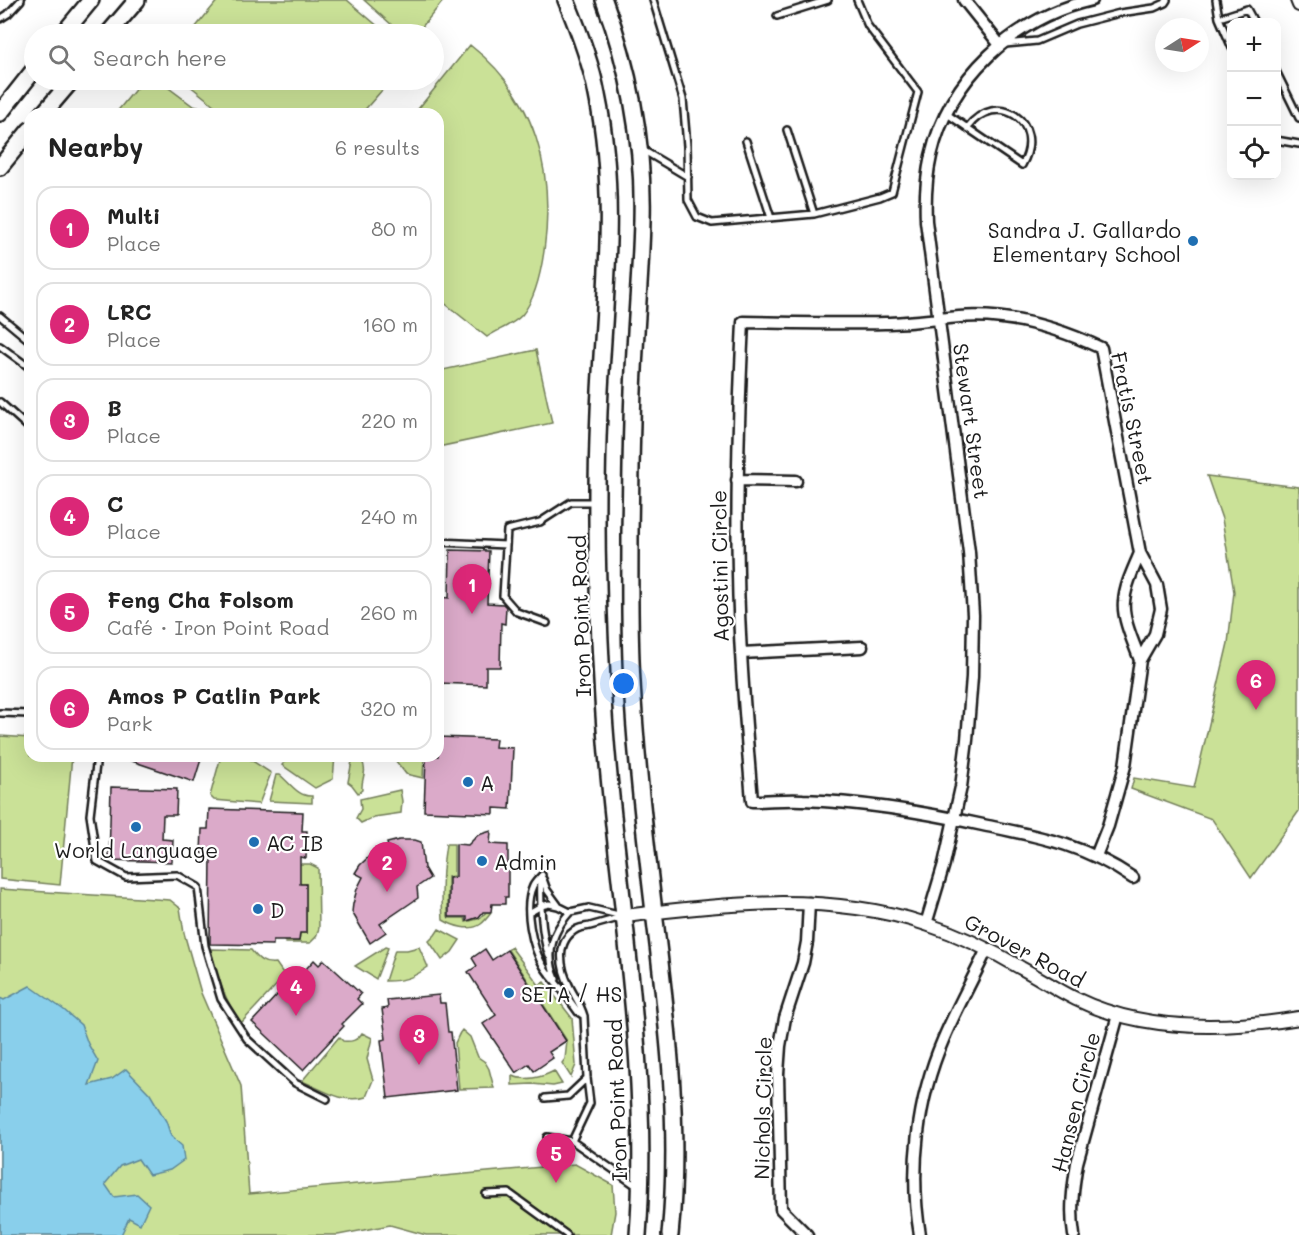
<!DOCTYPE html>
<html lang="en">
<head>
<meta charset="utf-8">
<style>
  :root { --surface:#fff; --page:#f6f6f6; --text:#222; --muted:#767676; --line:#e0e0e0; --accent:#db2777 }
  body { margin:0; font-family:Mali,sans-serif; background:var(--page); color:var(--text) }
  .controls { position:absolute; right:18px; top:18px; display:grid; overflow:hidden; border-radius:12px; box-shadow:0 6px 24px #0002 }
  .controls button { width:54px; height:54px; display:grid; place-items:center; padding:0; border:0; border-bottom:2px solid var(--line); background:var(--surface); color:var(--text); font:30px sans-serif }
  .compass { position:absolute; left:1155px; top:18px; width:54px; height:54px; border-radius:50%; background:var(--surface); box-shadow:0 6px 24px #0002; rotate:78deg }
  .you { position:absolute; left:624px; top:684px; width:21px; height:21px; margin:-15px; border:4px solid #fff; border-radius:50%; background:#1a73e8; box-shadow:0 0 0 9px #1a73e833 }
  .badge { display:grid; place-items:center; width:39px; height:39px; border-radius:50%; background:var(--accent); color:#fff; font-size:20px; font-weight:700 }
  .pin { position:absolute; translate:-50% -50px; filter:drop-shadow(0 2px 3px #0008) }
  .pin::after { content:''; position:absolute; top:32px; width:21px; height:18px; background:inherit; clip-path:polygon(0 0,100% 0,50% 100%) }
  .list { margin:0; padding:0; list-style:none }
  h2 { display:flex; justify-content:space-between; align-items:center; height:78px; margin:0; padding:0 24px; font-size:26px }
  h2 small { font-size:20px; font-weight:400; color:var(--muted) }
  .list li { display:grid; grid-template-columns:39px 1fr auto; gap:18px; align-items:center; box-sizing:border-box; height:84px; margin:0 12px 12px; padding:0 12px; border:2px solid var(--line); border-radius:18px }
  .list b { display:block; font-size:22px; white-space:nowrap }
  .list p { margin:0; font-size:20px; white-space:nowrap; color:var(--muted) }
  .list em { font-size:20px; font-style:normal; color:var(--muted) }
  .icon { flex:none; width:33px; height:33px; fill:none; stroke:currentColor; stroke-width:2; stroke-linecap:round; stroke-linejoin:round }
  .map { position:relative; flex:none; width:1299px; height:1235px; overflow:hidden }
  .search { position:absolute; background:var(--surface); box-shadow:0 6px 24px #0002; left:24px; top:24px; width:420px; height:66px; display:flex; align-items:center; gap:15px; box-sizing:border-box; padding:0 21px; border-radius:33px; color:var(--muted); font-size:22px }
  .panel { position:absolute; background:var(--surface); box-shadow:0 6px 24px #0002; left:24px; top:108px; width:420px; height:654px; border-radius:18px }
  .map>svg:first-child { display:block }
  .green { fill:#cae197; stroke:#737e5a; stroke-width:1.5 }
  .water { fill:#89cfeb; stroke:#5d8798; stroke-width:1.5 }
  .building { fill:#dbaac9; stroke:#1c1c1c; stroke-width:1.5 }
  .lines { fill:none; stroke-linecap:round; stroke-linejoin:round }
  .service-casing { stroke:#1c1c1c; stroke-width:10 }
  .minor-casing { stroke:#1c1c1c; stroke-width:15 }
  .tertiary-casing { stroke:#1c1c1c; stroke-width:16 }
  .secondary-casing { stroke:#1c1c1c; stroke-width:20 }
  .service { stroke:#fff; stroke-width:5 }
  .minor { stroke:#fff; stroke-width:10 }
  .tertiary { stroke:#fff; stroke-width:12 }
  .secondary { stroke:#fff; stroke-width:15 }
  .poi-dot { fill:#1f6fb2; stroke:#fff; stroke-width:2 }
  .labels { text-anchor:middle; dominant-baseline:central; stroke-width:4.5; stroke-linejoin:round; paint-order:stroke }
  .poi-label { font-size:21px; fill:#1c1c1c; stroke:#fff; text-anchor:start }
  .street-label { font-size:21px; fill:#1c1c1c; stroke:#fff }
</style>
</head>
<body>
<div class="map">
<svg width="1299" height="1235" viewBox="0 0 1299 1235">
  <rect width="100%" height="100%" fill="#fff"/>
  <filter id="ink" filterUnits="userSpaceOnUse"><feTurbulence type="fractalNoise" baseFrequency=".0167" numOctaves="2"/><feDisplacementMap in="SourceGraphic" scale="12" xChannelSelector="R" yChannelSelector="G"/><feConvolveMatrix kernelMatrix="1 2 1 2 8 2 1 2 1" color-interpolation-filters="sRGB"/></filter>
  <g filter="url(#ink)">
    <path class="green" d="M218,0H347L387,34H190Z
      M364,0H444L416,34H402Z
      M470,45C536,96 555,171 544,251C541,272 536,298 522,315C513,325 497,330 487,337L438,298V114H414Z
      M143,80H158L193,106L202,108L210,114H115Z
      M184,80H391L361,114H225L189,85V82Z
      M536,350L552,423L438,447V371Z
      M1207,476L1299,487V811L1251,878L1212,819L1131,789L1134,778L1194,788L1228,643L1234,592L1222,519Z
      M0,736L30,738V756H72L60,885L0,879Z
      M221,756H245L271,773L259,804L214,800L210,796Z
      M290,756H335L333,779L315,788L282,765Z
      M353,756H364L362,760C368,775 361,776 362,790L358,793L352,785L348,782Z
      M392,756H424L423,778L406,774Z
      M276,775H280C290,783 298,797 312,796V803L269,801Z
      M400,790L402,801L401,813L374,817L361,823L356,818L361,809L360,799Z
      M446,844H454V876L448,877V916L449,918H465L466,922L481,918L485,913H491C488,917 485,921 481,924C470,932 453,926 443,920C441,894 442,870 446,844Z
      M290,864H310L318,868L319,928L316,937L310,943H286L284,941H299L300,933H306V884H300Z
      M0,889L170,900L180,908L184,933L201,993L241,1086L249,1194L575,1164L613,1185L615,1212L611,1235H426L390,1225L338,1235H0Z
      M439,929L460,940L452,952L442,960L429,941L435,935Z
      M385,947L388,948L376,979L355,966Z
      M419,947L428,967C413,978 404,981 385,981L395,950H407Z
      M511,947L539,985L544,982L572,1018L576,1065L571,1077L562,1063L565,1059L567,1041L508,950Z
      M211,949L251,950C258,959 264,965 276,963L285,976L241,1023C225,1001 216,975 211,949Z
      M462,1030L470,1037L478,1057L485,1062L489,1069L494,1088L459,1089L455,1043C458,1038 458,1034 462,1030Z
      M362,1033L372,1038L367,1059L373,1080L366,1097C343,1104 323,1090 302,1081L339,1037L343,1041C351,1042 357,1041 362,1033Z
      M554,1071L562,1084L553,1086L532,1084L512,1085V1076C525,1081 541,1078 554,1071Z"/>
    <path class="water" d="M30,986L64,1010L81,1025L88,1044L98,1061L89,1085L112,1079L126,1069L150,1094L166,1121L171,1136L182,1146L184,1160L170,1170L149,1175L138,1159L120,1166L105,1184L114,1197L137,1194L149,1205L140,1224L129,1218L121,1235H0V998L4,1000Z"/>
    <path class="building" d="M450,550L489,551L487,603L503,604L506,607L505,624L501,623L500,667H486V685L438,683L439,597L449,598Z
      M438,737L496,739L495,747L513,748L510,809L494,808V814L424,811L426,756H438Z
      M124,756H202L194,782L123,758Z
      M111,787L177,789L176,815H163L162,839L173,840L172,862L109,860Z
      M209,809L303,812L302,831H307L306,858L300,857V884H306V933H300L299,941H273V945L210,944L211,854L201,853L202,829H208Z
      M491,831L490,844L508,845V897H505V904H492L491,912H483L479,917L467,921V917H449V878L456,877V844L468,845L478,835Z
      M399,840H415L421,842L424,868L430,878L417,887L418,898L380,924L386,932L370,943L352,912L353,904L357,889L363,877L355,873L360,865L374,852L388,847L387,843Z
      M485,949L492,960L507,950L566,1041L549,1052L553,1058L534,1071L529,1064L516,1073L483,1024L496,1015L468,972L477,966L472,958Z
      M314,960L319,965L324,960L361,994L357,999L362,1004L342,1024L344,1026L303,1070L252,1022L292,979L295,981Z
      M439,995L440,1003H445L448,1032H451L457,1090L388,1098L381,1040L386,1039L382,1009L388,1008L387,1000Z"/>
    <g class="lines">
      <g class="service-casing">
        <path id="service" d="M653,0L683,99L687,146L688,200L697,217L712,223L814,214L880,197L892,192L918,92L868,26L857,0
          M1216,0L1219,18L1232,48
          M777,16L828,0
          M1219,18L1247,9L1254,22
          M0,19L8,14L21,0
          M1005,44L1037,41L1077,24L1120,13L1154,8L1165,3L1167,0
          M1276,71L1299,118
          M947,114L1022,165C1047,122 997,88 967,128
          M787,130L814,214
          M1276,140L1299,144
          M746,141L771,218
          M641,149L688,177
          M0,316L30,341
          M0,346L30,368
          M0,402L30,429
          M438,542L506,545
          M547,623L517,612L503,596L507,530L540,522L571,502H596
          M0,713L30,714
          M97,756L90,815L97,861L126,877L177,875L198,887L205,946L221,999L247,1039L295,1083L327,1099
          M542,875C539,878 535,882 533,886C523,907 532,948 544,967C549,975 556,982 561,989
          M541,876C540,899 541,935 549,956
          M543,879L547,890L558,905
          M529,913L541,906L549,904L558,906L570,912L589,908L623,916
          M556,979C545,954 553,931 570,912
          M560,987L578,1012L584,1016
          M545,1098L568,1096L587,1078
          M547,1137L572,1141L638,1187
          M572,1141L590,1103L587,1078L584,1016C581,1005 575,997 570,987C560,968 555,941 577,929C581,927 586,927 590,926C601,923 611,920 622,917
          M486,1194L509,1193L567,1235"/>
      </g>
      <g class="minor-casing">
        <path id="minor" d="M964,0L1000,45
          M737,480L796,481
          M1140,553C1134,568 1125,585 1124,602C1122,618 1134,644 1140,660
          M741,653L862,647
          M1096,856L1108,826L1125,766L1140,660L1155,634L1161,609L1157,585L1140,553L1101,348C1056,327 1009,313 959,317C934,319 910,323 885,323C838,324 790,323 743,322C739,406 736,490 738,573C739,649 746,725 752,801C769,801 786,799 803,800C863,802 924,812 983,825C1041,837 1083,844 1133,878
          M926,924L944,864L961,787L967,740L972,677L973,615L969,552L926,221C925,199 926,178 931,156C949,78 1014,18 1092,0
          M807,1235L781,1209L778,1074L780,1046L785,1018L803,963L807,942L809,903
          M920,1235C909,1171 917,1100 943,1040C956,1009 973,979 987,949
          M1074,1235C1070,1211 1073,1187 1077,1163L1118,1015"/>
      </g>
      <g class="tertiary-casing">
        <path id="tertiary" d="M1297,0L1299,5
          M625,916C725,903 829,892 926,924C960,935 991,950 1021,968C1040,978 1057,990 1076,999C1144,1032 1227,1030 1299,1018"/>
      </g>
      <g class="secondary-casing">
        <path id="secondary" d="M566,0C579,31 591,62 597,95C619,200 603,307 599,412C595,502 597,592 602,681C611,866 652,1049 638,1235
          M604,0C630,70 644,145 642,220C641,270 636,320 634,370C631,424 631,478 630,532C630,582 629,632 632,682C636,759 645,835 654,912C667,1019 681,1126 670,1235
          M63,34L91,0
          M108,34L137,0
          M0,113L34,70
          M43,114L72,80
          M0,167L30,130"/>
      </g>
      <use href="#service" class="service"/>
      <use href="#minor" class="minor"/>
      <use href="#tertiary" class="tertiary"/>
      <use href="#secondary" class="secondary"/>
    </g>
  </g>
  <g class="poi-dot">
    <circle cx="1193" cy="241" r="6"/>
    <circle cx="468" cy="782" r="6"/>
    <circle cx="136" cy="827" r="6"/>
    <circle cx="254" cy="842" r="6"/>
    <circle cx="482" cy="861" r="6"/>
    <circle cx="258" cy="909" r="6"/>
    <circle cx="509" cy="993" r="6"/>
  </g>
  <g class="labels">
    <g class="poi-label">
      <text x="1181" y="229" text-anchor="end">Sandra J. Gallardo<tspan x="1181" dy="24">Elementary School</tspan></text>
      <text x="480" y="782">A</text>
      <text x="266" y="842">AC IB</text>
      <text x="136" y="849" text-anchor="middle">World Language</text>
      <text x="494" y="861">Admin</text>
      <text x="270" y="909">D</text>
      <text x="521" y="993">SETA / HS</text>
    </g>
    <g class="street-label">
      <text transform="translate(1133 418) rotate(78)">Fratis Street</text>
      <text transform="translate(972 421) rotate(82)">Stewart Street</text>
      <text transform="translate(719 566) rotate(-91)">Agostini Circle</text>
      <text transform="translate(580 616) rotate(-92)">Iron Point Road</text>
      <text transform="translate(1025 950) rotate(28)">Grover Road</text>
      <text transform="translate(616 1100) rotate(-92)">Iron Point Road</text>
      <text transform="translate(1075 1102) rotate(-76)">Hansen Circle</text>
      <text transform="translate(762 1108) rotate(-89)">Nichols Circle</text>
    </g>
  </g>
</svg>
<div class="controls">
<button>+</button>
<button>−</button>
<button><svg class="icon" aria-label="locate" viewBox="0 0 24 24"><circle cx="12" cy="12" r="6"/><path d="M12 2v4M12 18v4M2 12h4M18 12h4"/></svg></button>
</div>
<svg class="compass" viewBox="-18 -18 36 36"><path d="M0-13l5 13h-10z" fill="#e53935"/><path d="M0 13l5-13h-10z" fill="#767676"/></svg>
<div class="you"></div>
<div class="pin badge" style="left:472px;top:614px">1</div>
<div class="pin badge" style="left:387px;top:892px">2</div>
<div class="pin badge" style="left:419px;top:1065px">3</div>
<div class="pin badge" style="left:296px;top:1016px">4</div>
<div class="pin badge" style="left:556px;top:1183px">5</div>
<div class="pin badge" style="left:1256px;top:710px">6</div>
<div class="search"><svg class="icon" aria-label="search" viewBox="0 0 24 24"><circle cx="10" cy="10" r="6"/><path d="M15 15l6 6"/></svg>Search here</div>
<section class="panel">
<h2>Nearby<small>6 results</small></h2>
<ul class="list">
<li><span class="badge">1</span><div><b>Multi</b><p>Place</p></div><em>80 m</em></li>
<li><span class="badge">2</span><div><b>LRC</b><p>Place</p></div><em>160 m</em></li>
<li><span class="badge">3</span><div><b>B</b><p>Place</p></div><em>220 m</em></li>
<li><span class="badge">4</span><div><b>C</b><p>Place</p></div><em>240 m</em></li>
<li><span class="badge">5</span><div><b>Feng Cha Folsom</b><p>Café · Iron Point Road</p></div><em>260 m</em></li>
<li><span class="badge">6</span><div><b>Amos P Catlin Park</b><p>Park</p></div><em>320 m</em></li>
</ul>
</section>
</div>
</body>
</html>
